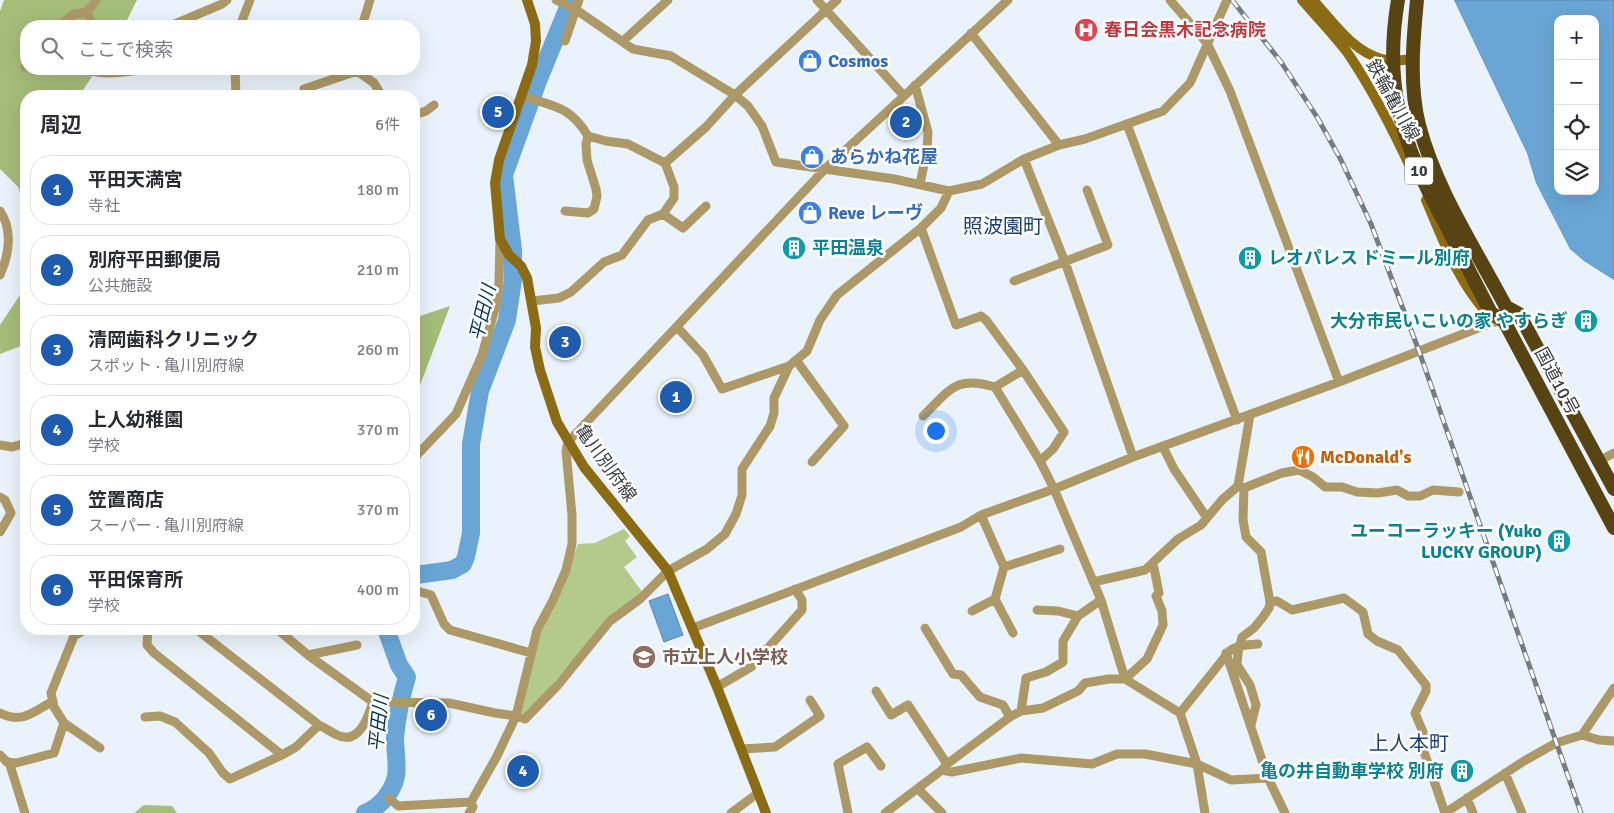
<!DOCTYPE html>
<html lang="ja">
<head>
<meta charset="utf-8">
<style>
  :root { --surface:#fff; --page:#f2f2f3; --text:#2b2b33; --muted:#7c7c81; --line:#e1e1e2; --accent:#205cae }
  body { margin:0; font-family:Signika,"Noto Sans JP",sans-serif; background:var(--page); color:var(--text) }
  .controls { position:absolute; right:15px; top:15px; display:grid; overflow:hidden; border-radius:10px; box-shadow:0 5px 20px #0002 }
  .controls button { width:45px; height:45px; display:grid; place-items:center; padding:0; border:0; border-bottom:1px solid var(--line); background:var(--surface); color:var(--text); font:25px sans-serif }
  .you { position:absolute; left:935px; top:430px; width:18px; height:18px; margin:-12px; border:4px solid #fff; border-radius:50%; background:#1a73e8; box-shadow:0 0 0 8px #1a73e833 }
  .badge { display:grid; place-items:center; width:32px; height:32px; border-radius:50%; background:var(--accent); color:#fff; font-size:16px; font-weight:700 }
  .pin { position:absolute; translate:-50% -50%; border:2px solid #fff; box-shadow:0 1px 5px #0006 }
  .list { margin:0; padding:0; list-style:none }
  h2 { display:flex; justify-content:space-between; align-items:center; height:65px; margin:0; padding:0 20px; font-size:21px }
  h2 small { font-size:16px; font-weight:400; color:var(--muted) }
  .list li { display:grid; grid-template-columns:32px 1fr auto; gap:15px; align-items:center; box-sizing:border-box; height:70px; margin:0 10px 10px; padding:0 10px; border:1px solid var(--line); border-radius:20px }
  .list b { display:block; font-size:19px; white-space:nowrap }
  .list p { margin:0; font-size:16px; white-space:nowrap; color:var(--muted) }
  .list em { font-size:16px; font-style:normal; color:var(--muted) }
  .icon { flex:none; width:28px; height:28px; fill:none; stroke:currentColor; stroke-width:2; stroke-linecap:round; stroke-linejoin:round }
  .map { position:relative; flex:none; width:1614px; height:813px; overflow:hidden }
  .search { position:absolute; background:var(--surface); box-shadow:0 5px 20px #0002; left:20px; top:20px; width:400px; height:55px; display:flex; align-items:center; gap:12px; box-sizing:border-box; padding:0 18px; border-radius:20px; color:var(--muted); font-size:19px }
  .panel { position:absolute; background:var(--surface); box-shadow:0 5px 20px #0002; left:20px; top:90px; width:400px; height:545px; border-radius:20px }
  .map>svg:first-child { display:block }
  .green { fill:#b3ca8b }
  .forest { fill:#a5bd79 }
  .water { fill:#69a6d6; stroke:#5b86a9; fill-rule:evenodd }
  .pier { fill:#eaf3fb }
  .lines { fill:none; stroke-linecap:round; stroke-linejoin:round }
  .river { stroke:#69a6d6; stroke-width:18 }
  .minor { stroke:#ad9868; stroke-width:9 }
  .secondary { stroke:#8b6b14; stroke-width:10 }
  .trunk { stroke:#584412; stroke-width:14 }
  .rail-casing { stroke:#777c82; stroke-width:5 }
  .rail { stroke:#fff; stroke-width:3; stroke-dasharray:9; stroke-linecap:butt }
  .labels { text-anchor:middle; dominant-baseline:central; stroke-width:5; stroke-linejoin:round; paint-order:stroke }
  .shield { fill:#fff; stroke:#747679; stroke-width:1 }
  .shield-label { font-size:16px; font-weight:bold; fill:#393c40 }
  .health-label { font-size:18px; font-weight:bold; fill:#be3a42; stroke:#fff; text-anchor:start }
  .shop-label { font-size:18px; font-weight:bold; fill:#366cbe; stroke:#fff; text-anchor:start }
  .street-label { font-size:18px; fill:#393c40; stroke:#fff }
  .culture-label { font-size:18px; font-weight:bold; fill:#0d838f; stroke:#fff; text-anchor:end }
  .food-label { font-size:18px; font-weight:bold; fill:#c56008; stroke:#fff; text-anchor:start }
  .education-label { font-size:18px; font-weight:bold; fill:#785e54; stroke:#fff; text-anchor:start }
  .water-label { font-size:19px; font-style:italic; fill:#023554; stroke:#fff }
  .quarter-label { font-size:20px; fill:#1a4074; stroke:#fff }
</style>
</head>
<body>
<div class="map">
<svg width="1614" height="813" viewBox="0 0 1614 813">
  <rect width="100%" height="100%" fill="#eaf3fb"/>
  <path class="green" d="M624,529L630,536L625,541L637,557L624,567L643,593L588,643L525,716L520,713L541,630L561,590L578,544L595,543Z"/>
  <path class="forest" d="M4,0H137L124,26H26V69H97L79,96H26V211L18,187L0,169V11Z
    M26,286V344L0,354V325Z
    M450,306L419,388L414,397V318Z
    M144,805L172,806L177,813H134Z"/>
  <path class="water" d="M1454,0H1614V280L1584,261L1570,249L1536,183L1527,153ZM1558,19H1595V191H1558Z
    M668,594L683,635L664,642L649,601Z"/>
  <path class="pier" d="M1451,0H1454L1527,153L1536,183L1570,249L1584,261L1614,280V282L1583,263L1568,250L1534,184L1524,154Z"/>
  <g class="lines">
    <path class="river" d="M414,577L416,575L452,570L463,564L466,557L471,533V444L480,391L507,320L513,280V250L504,175L538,81L571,0
      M365,813C379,808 393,792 396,776C398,767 395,749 395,738C397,717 401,697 407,677L399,665L386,629"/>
    <path class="minor" d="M556,0L575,9L633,49L671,56L735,95L748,106L762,126L776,162L894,179L949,191L982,184L1024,159L1059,145L1085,139L1163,111L1190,83L1227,0
      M817,0L904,96
      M1170,0L1207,43L1230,91L1339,382
      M87,12L96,0
      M59,26L74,14L87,12L90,20L89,26
      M170,26L222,4L227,0
      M240,26L250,0
      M362,26L370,0
      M971,33L1059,145
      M565,41L579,0
      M623,41L668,0
      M25,67L26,65
      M86,69C104,76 126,72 144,69
      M235,69L236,96
      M356,69L357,71L374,83L382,96
      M915,85L928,132L927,150L920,184
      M304,89L357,71
      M522,96C553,106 570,106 588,136L606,141L628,144L665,163L706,127L735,95L837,0
      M414,115L426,111L434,105
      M1127,124L1237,420
      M1024,159L1065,262L1133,457
      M0,211C13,230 9,255 0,275
      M565,211L588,213L594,209L597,196L596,189L587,160L586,144L588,136
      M663,214L683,228L706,206
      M921,228L956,325L981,316L986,320L1023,370L1064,432L1053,449L1040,461
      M1014,281L1108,245L1087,190
      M532,301L559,298L571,292L604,262L622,255L648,220L663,214L674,198V187L665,163
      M677,327L703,355L722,389L789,366L807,351L820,320L837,295L921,228L941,208L949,191
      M796,360L844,426L812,462
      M995,387L1023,370
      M1250,415L1238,486L1244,488L1243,520L1246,537L1261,552L1270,602L1269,608L1263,617L1254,628L1242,637L1238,653L1237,665L1250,685L1256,705L1251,725
      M923,416C950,390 955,375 995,387L1040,461L1054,489L1101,600L1125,679L1180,713L1197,764L1205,813
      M0,445L12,447L26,443
      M1163,447L1174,469L1207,518
      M414,461L417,455L456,414L482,355L496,305L499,283L500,239
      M1599,461L1614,453
      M1244,488L1282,473L1299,470L1313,477L1325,487H1342L1357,492L1378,493L1397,490L1408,496H1420L1433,490L1459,492
      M0,497L5,500L11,513L0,532
      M981,515L1004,567L995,599L1013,633
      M1004,567L1060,549
      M1093,582L1145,570L1178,539L1201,525L1222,500L1238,486
      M414,590L431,595L444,624L450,630L531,653
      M1270,602L1277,601L1292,610L1344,598L1363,612L1368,634L1377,641L1398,650L1426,685V691L1415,713L1423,732L1421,743L1445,813
      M1037,610L1058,611L1078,616
      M972,611L995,599
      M693,628L961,527L981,515L1054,489L1133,457L1339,382L1494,322L1505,321
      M925,628L953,674L961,675L980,697L1003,705L1010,717
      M86,629L74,636L51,693L54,707L64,723L100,748
      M148,629L147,645L154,653L282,755
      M196,629L319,725C325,728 331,732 337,735C359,746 368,717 373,702
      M277,629L308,655L373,702L449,703L495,713L516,716L525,719L558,685L610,621L640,599L668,571L707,549L725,534L736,514L742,495V469L770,426L774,413V398L789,366
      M1226,653L1268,778L1285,813
      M308,655L357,645
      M717,687L751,667L802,610V600L795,589
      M876,691L891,715L908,705L947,764
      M1021,711L1026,678L1046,672L1063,662V641L1078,616L1101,600
      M0,713C23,724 33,712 53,701
      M1180,713L1224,658C1230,645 1245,645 1258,644
      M145,717L160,716L175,722L209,753L223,773L230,779L282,755L296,747L319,725
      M1582,735L1599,740L1614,741
      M741,749L775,747L820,716L810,700
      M0,755L7,762L16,763L54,753L64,723
      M9,762L25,813
      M942,770L947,764L1010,717L1021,711L1043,708L1078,691L1085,683L1109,679H1125L1147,659L1163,625L1162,611L1156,596L1159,593L1153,563
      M1505,773L1522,813
      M918,789L942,813
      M389,798L398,806L471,802
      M1467,798L1473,813
      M469,813L473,807L471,802L497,756L516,716L537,630L553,600L566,570L572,544V515L566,451L568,442L826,168L1008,0
      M731,813L758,793
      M848,813L838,764L867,747L881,766
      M885,813L942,770L952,772L1021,758L1092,764L1117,754H1145L1197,764L1231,780L1268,778
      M1445,813L1524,761L1556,743L1582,735L1614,688"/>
    <path class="secondary" d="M527,0L535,24L536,41L532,65L499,160L495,183L500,239L509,255L521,266L527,278L536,328L535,347L540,370L557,422L584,467L668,571L717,687L766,813
      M1302,0C1317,17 1333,34 1347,52C1373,90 1394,132 1413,173
      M1313,0C1333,22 1353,52 1382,59C1392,62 1403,60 1413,59
      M1426,200C1443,239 1457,280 1486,312"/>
    <path class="trunk" d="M1398,0C1392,35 1391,71 1398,106C1406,148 1426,188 1446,225C1461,255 1476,284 1491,313L1504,321L1614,528
      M1417,0C1413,41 1409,85 1419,125C1436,190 1475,248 1506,307L1519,314L1614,489"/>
    <g class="rail-casing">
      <path id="rail" d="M1232,0L1281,62L1317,117L1341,160L1371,224L1419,351L1581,813"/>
    </g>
    <use href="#rail" class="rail"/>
  </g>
  <defs>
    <g id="hospital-disc" transform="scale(1.25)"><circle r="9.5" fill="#e0444e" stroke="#fff"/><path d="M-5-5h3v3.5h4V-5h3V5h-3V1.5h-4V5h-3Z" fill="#fff"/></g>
    <g id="shop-disc" transform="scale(1.25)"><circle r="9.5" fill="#3f7fe0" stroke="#fff"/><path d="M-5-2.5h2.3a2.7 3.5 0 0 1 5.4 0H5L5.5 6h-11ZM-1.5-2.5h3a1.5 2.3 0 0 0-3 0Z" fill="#fff"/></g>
    <g id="building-disc" transform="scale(1.25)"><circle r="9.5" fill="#0f9aa8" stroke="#fff"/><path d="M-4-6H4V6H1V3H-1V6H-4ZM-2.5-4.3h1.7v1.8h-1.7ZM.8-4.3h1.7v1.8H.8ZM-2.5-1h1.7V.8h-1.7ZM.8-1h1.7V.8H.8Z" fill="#fff"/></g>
    <g id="restaurant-disc" transform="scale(1.25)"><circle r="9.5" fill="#e8710a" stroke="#fff"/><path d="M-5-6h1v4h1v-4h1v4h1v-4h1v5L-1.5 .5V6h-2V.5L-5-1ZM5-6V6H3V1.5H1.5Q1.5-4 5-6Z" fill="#fff"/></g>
    <g id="school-disc" transform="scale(1.25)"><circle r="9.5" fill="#8d6e63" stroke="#fff"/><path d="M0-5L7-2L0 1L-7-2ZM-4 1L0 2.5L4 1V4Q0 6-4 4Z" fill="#fff"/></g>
  </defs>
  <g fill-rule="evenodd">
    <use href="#hospital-disc" x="1086" y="30"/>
    <use href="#shop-disc" x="810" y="61"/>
    <use href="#shop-disc" x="812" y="157"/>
    <use href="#shop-disc" x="810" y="213"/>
    <use href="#building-disc" x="794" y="248"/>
    <use href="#building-disc" x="1250" y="258"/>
    <use href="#building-disc" x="1586" y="321"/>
    <use href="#restaurant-disc" x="1303" y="457"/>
    <use href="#building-disc" x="1559" y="541"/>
    <use href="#school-disc" x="644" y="657"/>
    <use href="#building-disc" x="1462" y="771"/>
  </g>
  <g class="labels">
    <rect class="shield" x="1405" y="157.5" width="28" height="27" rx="4"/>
    <g class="shield-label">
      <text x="1419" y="171">10</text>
    </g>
    <g class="health-label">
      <text x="1104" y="30">春日会黒木記念病院</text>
    </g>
    <g class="shop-label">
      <text x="828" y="61">Cosmos</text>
      <text x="830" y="157">あらかね花屋</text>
      <text x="828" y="213">Reve レーヴ</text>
    </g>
    <g class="street-label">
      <text transform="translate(1393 100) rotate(61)">鉄輪亀川線</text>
      <text transform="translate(1557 381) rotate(62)">国道10号</text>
      <text transform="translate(606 463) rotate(54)">亀川別府線</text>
    </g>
    <g class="culture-label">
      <text x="812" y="248" text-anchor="start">平田温泉</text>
      <text x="1268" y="258" text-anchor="start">レオパレス ドミール別府</text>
      <text x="1568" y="321">大分市民いこいの家 やすらぎ</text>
      <text x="1542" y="531">ユーコーラッキー (Yuko<tspan x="1542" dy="21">LUCKY GROUP)</tspan></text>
      <text x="1444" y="771">亀の井自動車学校 別府</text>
    </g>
    <g class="food-label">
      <text x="1320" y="457">McDonald's</text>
    </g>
    <g class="education-label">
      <text x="662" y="657">市立上人小学校</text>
    </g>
    <g class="water-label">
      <text transform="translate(483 313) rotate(-76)">平田川</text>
      <text transform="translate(379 723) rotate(-84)">平田川</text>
    </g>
    <g class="quarter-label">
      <text x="1003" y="226">照波園町</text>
      <text x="1409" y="743">上人本町</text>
    </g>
  </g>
</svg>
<div class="controls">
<button>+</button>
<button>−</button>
<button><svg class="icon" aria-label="locate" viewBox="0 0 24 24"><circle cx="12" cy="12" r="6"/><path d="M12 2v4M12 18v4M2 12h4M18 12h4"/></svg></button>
<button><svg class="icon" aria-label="layers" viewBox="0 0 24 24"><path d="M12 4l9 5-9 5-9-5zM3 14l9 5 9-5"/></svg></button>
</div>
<div class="you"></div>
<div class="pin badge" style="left:676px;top:397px">1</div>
<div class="pin badge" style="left:906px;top:122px">2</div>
<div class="pin badge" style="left:565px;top:342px">3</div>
<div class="pin badge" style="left:523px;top:771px">4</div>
<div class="pin badge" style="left:498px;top:112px">5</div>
<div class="pin badge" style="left:431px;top:715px">6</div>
<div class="search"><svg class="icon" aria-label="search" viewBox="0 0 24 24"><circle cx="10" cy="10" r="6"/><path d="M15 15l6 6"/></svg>ここで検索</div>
<section class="panel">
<h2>周辺<small>6件</small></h2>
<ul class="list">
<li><span class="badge">1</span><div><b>平田天満宮</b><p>寺社</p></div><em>180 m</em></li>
<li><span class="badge">2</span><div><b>別府平田郵便局</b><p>公共施設</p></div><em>210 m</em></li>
<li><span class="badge">3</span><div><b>清岡歯科クリニック</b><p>スポット · 亀川別府線</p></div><em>260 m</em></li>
<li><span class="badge">4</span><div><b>上人幼稚園</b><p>学校</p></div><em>370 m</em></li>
<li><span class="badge">5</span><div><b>笠置商店</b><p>スーパー · 亀川別府線</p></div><em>370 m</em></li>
<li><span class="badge">6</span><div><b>平田保育所</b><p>学校</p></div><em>400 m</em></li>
</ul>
</section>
</div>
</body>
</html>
